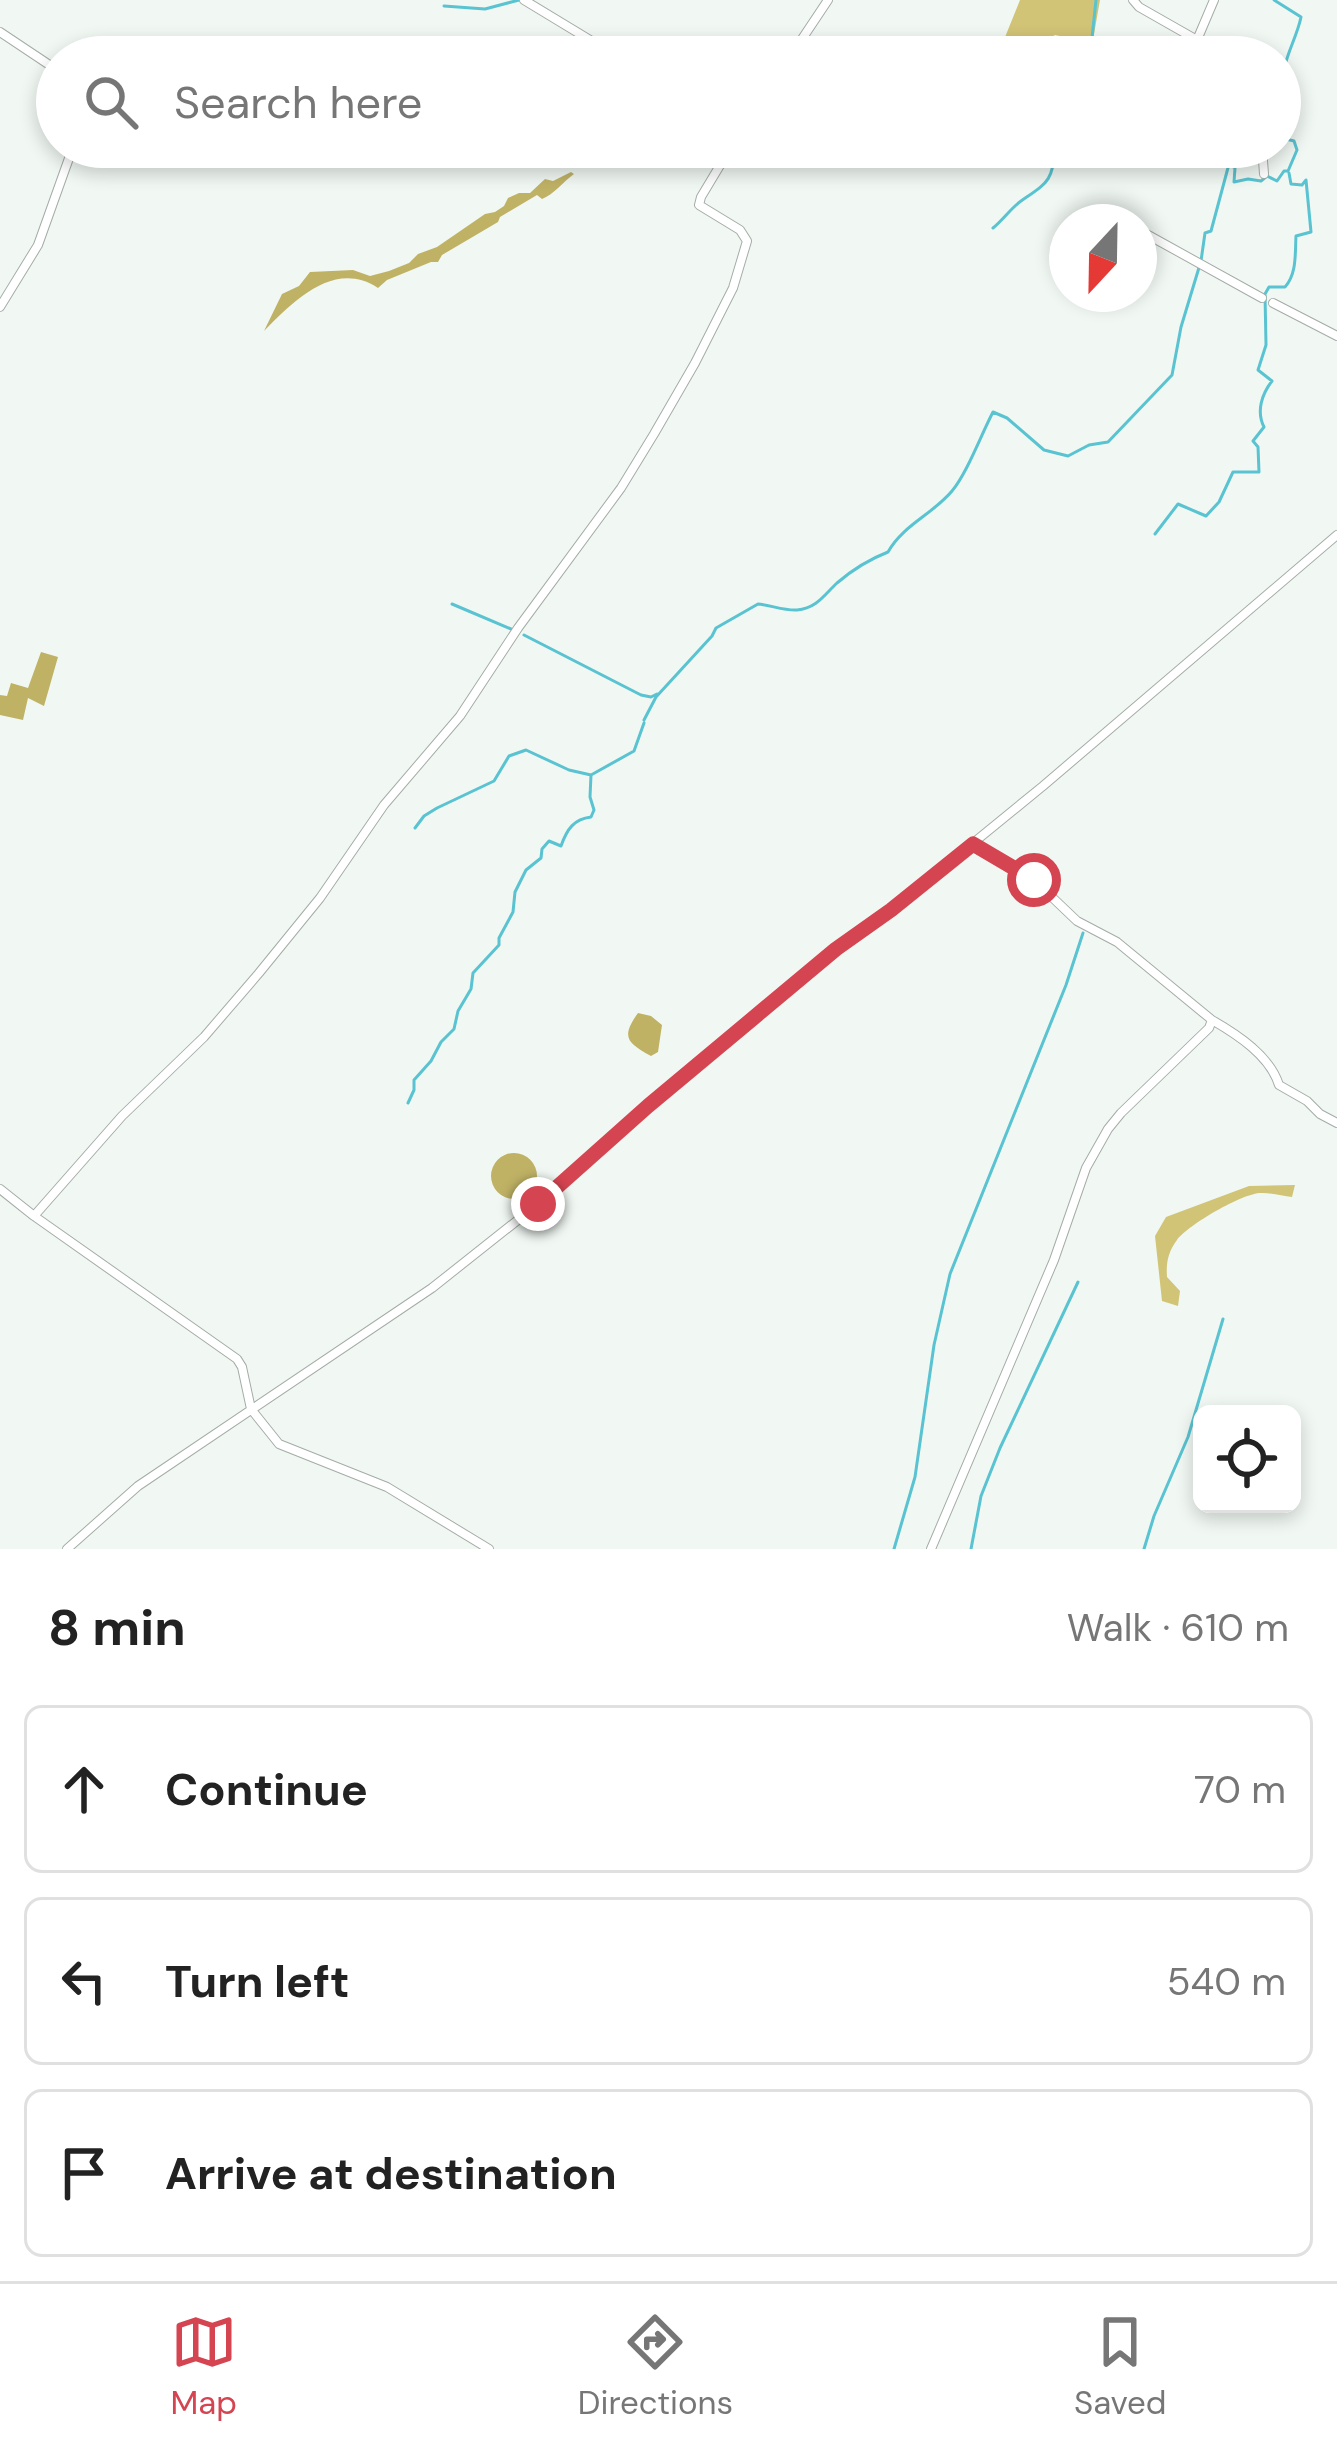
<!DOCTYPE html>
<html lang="en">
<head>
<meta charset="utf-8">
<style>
  :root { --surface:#fff; --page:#f6f6f6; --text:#222; --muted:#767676; --line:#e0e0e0; --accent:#d54451 }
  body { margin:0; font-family:"DM Sans",sans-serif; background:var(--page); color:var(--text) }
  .controls { position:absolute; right:36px; bottom:36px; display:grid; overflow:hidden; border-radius:18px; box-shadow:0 6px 18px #0003 }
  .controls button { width:108px; height:108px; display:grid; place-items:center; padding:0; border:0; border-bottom:3px solid var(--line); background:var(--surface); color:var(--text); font:60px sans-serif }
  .compass { position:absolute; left:1049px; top:204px; width:108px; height:108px; border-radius:50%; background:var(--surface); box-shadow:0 6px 18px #0003; rotate:202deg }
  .stop { position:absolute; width:36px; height:36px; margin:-27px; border:9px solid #d54451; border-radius:50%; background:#fff }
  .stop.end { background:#d54451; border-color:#fff; box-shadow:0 3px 12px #0008 }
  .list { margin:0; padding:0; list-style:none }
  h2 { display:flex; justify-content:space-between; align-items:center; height:156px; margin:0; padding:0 48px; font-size:51px }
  h2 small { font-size:39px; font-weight:400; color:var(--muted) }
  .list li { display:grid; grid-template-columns:78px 1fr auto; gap:36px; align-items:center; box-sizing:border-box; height:168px; margin:0 24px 24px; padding:0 24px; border:3px solid var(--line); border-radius:18px }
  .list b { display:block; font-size:45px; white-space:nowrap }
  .list em { font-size:39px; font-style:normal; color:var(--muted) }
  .icon { flex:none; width:66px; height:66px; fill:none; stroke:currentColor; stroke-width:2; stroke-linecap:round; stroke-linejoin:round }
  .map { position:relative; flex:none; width:1337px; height:1549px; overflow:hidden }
  .search { position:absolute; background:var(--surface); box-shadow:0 6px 18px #0003; left:36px; right:36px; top:36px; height:132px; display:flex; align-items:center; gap:30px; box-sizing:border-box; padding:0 42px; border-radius:66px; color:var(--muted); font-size:45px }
  .sheet { height:732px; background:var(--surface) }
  nav { display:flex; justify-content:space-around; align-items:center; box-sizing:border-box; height:168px; border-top:3px solid var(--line); background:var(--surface); font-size:33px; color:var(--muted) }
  nav a { display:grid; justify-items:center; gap:6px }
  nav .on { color:var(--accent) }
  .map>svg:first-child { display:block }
  .green { fill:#d1c477 }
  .forest { fill:#bfb265 }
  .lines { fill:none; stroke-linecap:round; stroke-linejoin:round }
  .stream { stroke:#59c3d1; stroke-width:3 }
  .street-casing { stroke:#a5aca7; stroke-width:10 }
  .street { stroke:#fff; stroke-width:8 }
  .route { stroke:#d54451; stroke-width:15 }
</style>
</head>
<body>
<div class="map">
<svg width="1337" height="1549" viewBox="0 0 1337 1549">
  <rect width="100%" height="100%" fill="#f1f8f3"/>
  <path class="green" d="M1020,0H1100L1090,57H1078V40L1055,35L1021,54L1001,47Z
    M1295,1185L1292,1197C1282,1196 1272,1193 1262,1193C1244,1192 1188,1225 1177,1240C1168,1252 1166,1263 1167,1277L1180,1291L1178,1306L1162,1301L1155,1236L1166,1217L1249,1186Z"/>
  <path class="forest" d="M571,172L574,174C564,181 553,195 542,199L537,195L500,217L498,222L442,255L438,262H431L387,280L378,288C334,259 293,302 264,331L282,294L299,286L310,272L353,270L370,276L389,271L409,263L418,254L437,247L485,214L495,212L504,206L508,198L519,193H530L545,179L553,181Z
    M41,652L58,657L44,706L28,698L23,720L0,715V695L7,696L11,683L28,688Z
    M638,1013L651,1016L662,1025L658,1052L651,1056C628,1043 620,1038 638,1013Z
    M491 1176a23 23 0 1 1 46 0a23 23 0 1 1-46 0Z"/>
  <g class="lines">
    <path class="stream" d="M1274,0L1301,17C1296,43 1276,68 1286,94L1280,100
      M444,6L485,9L519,0
      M1090,57L1096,0
      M993,228C1003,220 1011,208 1021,201C1050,181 1051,182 1056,147
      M1155,534L1178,504L1206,516L1219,502L1233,472H1259L1258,447L1253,441L1264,427C1256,411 1262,394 1272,381L1258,370L1266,345L1265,294L1269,287H1285C1297,274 1295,253 1296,236L1311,232L1306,180L1302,185L1291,184L1289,173
      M452,604L511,629
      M524,635L641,695L651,697L657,694
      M644,720L656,697L712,636L716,628L758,604C770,605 785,611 797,610C817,608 824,595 837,583C851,571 870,559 888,552C903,525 933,514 952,491C967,473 981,435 993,412L1007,418L1044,450L1068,456L1089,445L1108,442L1172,375L1181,327L1201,261L1205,233L1211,231L1229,164L1235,168L1234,182L1248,179L1261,181L1267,176L1277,181L1284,171H1288L1297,150L1294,141L1282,138L1283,130L1291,122L1292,113L1286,106L1280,109
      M415,828L424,816L437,808L494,781L509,756L526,750L569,770L591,775
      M408,1103L414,1090V1080L431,1061L441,1042L454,1029L458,1011L471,989L473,973L499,945V938L513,912L515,892L526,870L541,858L542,849L549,841L561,846C567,829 574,819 591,817L594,810L590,797L591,775L634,751L644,723
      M894,1549L915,1477L934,1345L950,1274L1066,985L1083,933
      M971,1549L981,1496L1000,1448L1078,1282
      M1144,1549L1154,1516L1188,1437L1223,1319"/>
    <g class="street-casing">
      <path id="street" d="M524,0L618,57
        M1133,0L1139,7L1197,40L1172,57
        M1214,0L1197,40L1230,57
        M0,32L57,70
        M790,57L828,0
        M1262,147L1264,174
        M1139,230L1262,298
        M1273,303L1337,336
        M0,307L38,245L73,147
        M1212,1020C1238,1035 1270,1056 1279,1085L1307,1101L1320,1114L1337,1123
        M0,1189L34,1216L237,1359L242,1367L251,1409L279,1444L387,1487L489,1549
        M34,1216L122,1116L204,1037L259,973L320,898L384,805L460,716L518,628L621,488L654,434L695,363L733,288L747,241L740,230L699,205L701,197L731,147
        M67,1549L138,1486L432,1288L538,1204L648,1106L836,949L891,910L1043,786L1337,535
        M931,1549L1054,1260L1086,1168L1108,1129L1121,1113L1209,1028L1212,1020L1117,942L1077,921L1034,880L973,844"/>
    </g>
    <use href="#street" class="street"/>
  </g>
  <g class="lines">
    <path class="route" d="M538,1204L648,1106L836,949L891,910L973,844L1034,880"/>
  </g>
</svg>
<div class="controls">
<button><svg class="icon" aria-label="locate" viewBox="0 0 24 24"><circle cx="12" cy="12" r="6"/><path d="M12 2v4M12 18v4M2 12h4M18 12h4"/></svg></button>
</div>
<svg class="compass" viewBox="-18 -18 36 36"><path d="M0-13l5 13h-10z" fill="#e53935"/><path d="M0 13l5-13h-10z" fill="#767676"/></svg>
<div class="stop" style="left:1034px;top:880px"></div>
<div class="stop end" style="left:538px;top:1204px"></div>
<div class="search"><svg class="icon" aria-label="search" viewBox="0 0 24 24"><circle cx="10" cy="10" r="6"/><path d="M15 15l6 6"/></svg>Search here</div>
</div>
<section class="sheet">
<h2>8 min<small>Walk · 610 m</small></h2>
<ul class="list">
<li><svg class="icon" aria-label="ahead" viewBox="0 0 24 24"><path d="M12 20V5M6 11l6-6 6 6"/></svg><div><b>Continue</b></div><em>70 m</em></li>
<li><svg class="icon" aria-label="left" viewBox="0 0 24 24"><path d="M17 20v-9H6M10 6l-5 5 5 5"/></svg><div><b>Turn left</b></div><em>540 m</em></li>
<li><svg class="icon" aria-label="arrive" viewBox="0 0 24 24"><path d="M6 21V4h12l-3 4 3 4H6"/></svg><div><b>Arrive at destination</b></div></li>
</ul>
</section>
<nav>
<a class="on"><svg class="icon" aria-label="map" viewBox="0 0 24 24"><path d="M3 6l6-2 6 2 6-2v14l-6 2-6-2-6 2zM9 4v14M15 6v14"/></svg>Map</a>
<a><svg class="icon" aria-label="directions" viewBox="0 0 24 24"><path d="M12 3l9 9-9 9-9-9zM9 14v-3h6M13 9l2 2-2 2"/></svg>Directions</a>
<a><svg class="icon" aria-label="saved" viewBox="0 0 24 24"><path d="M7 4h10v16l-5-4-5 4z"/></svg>Saved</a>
</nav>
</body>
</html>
